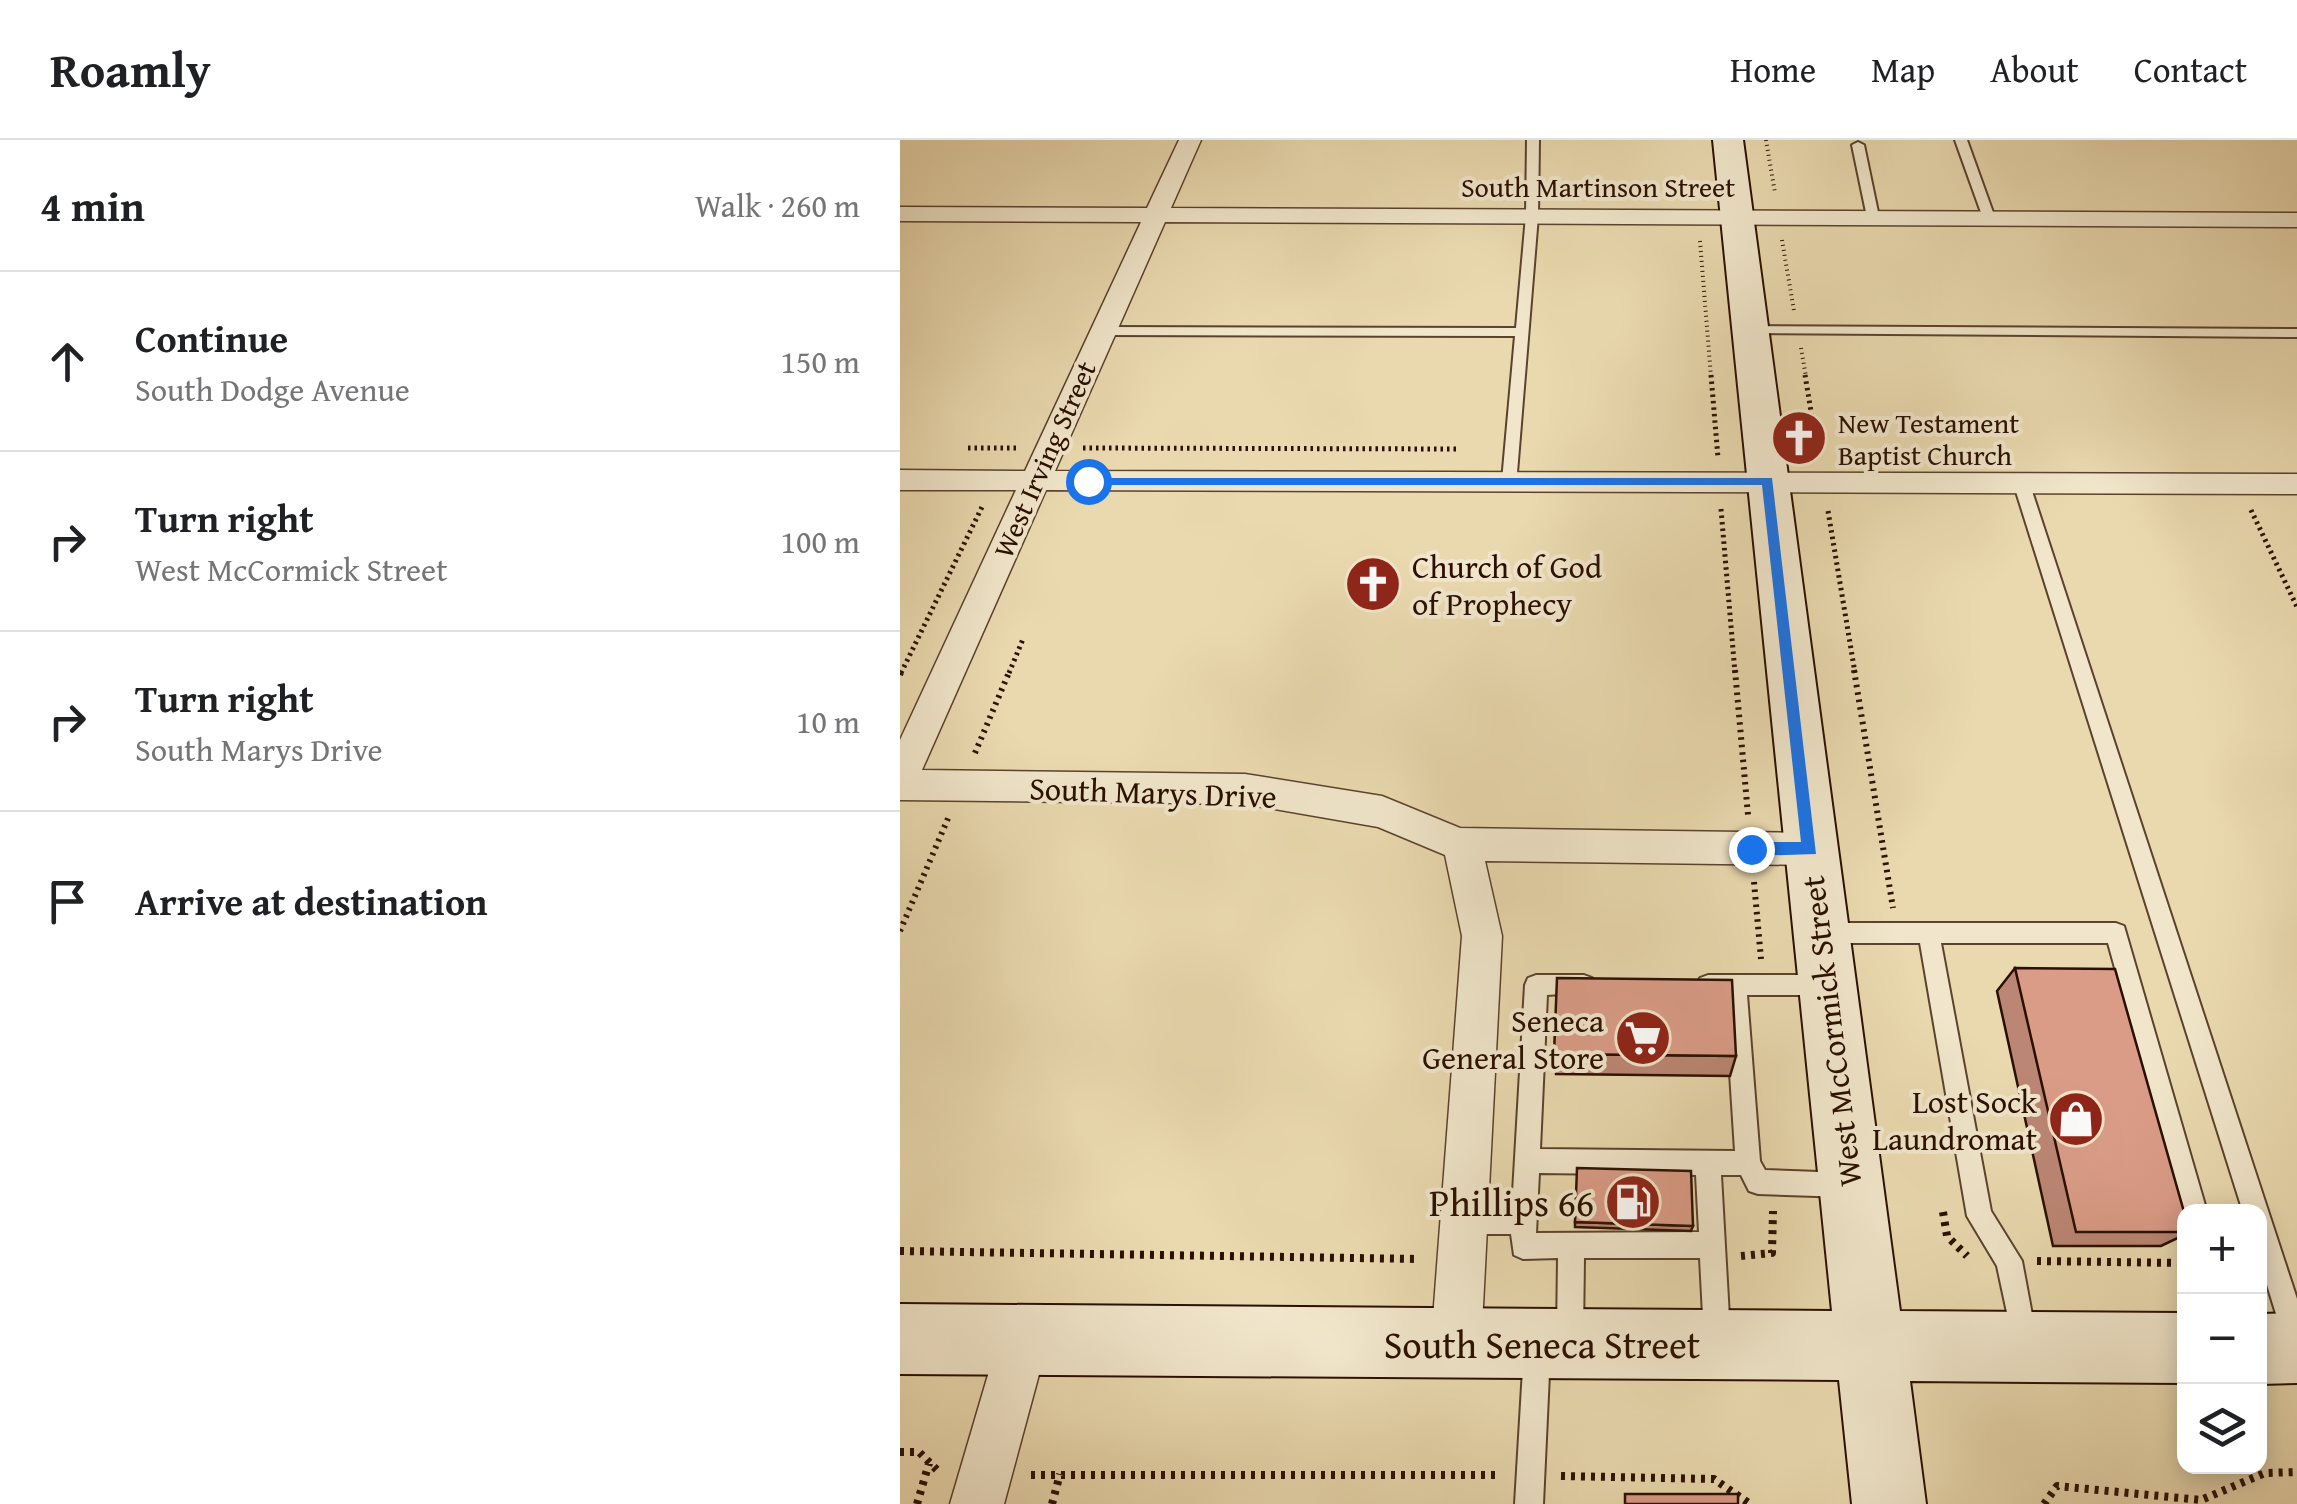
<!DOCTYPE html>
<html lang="en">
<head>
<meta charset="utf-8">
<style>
  :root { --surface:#fff; --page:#f2f2f2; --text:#202124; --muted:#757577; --line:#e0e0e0 }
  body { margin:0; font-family:"Gentium Book Plus",serif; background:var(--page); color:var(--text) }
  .controls { position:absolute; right:30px; bottom:30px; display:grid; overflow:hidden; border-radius:20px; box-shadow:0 5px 25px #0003 }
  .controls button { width:90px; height:90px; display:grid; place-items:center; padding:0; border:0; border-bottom:2px solid var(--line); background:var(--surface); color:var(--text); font:50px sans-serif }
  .stop { position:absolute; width:30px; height:30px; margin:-22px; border:8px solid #1a73e8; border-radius:50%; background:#fff }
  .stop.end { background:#1a73e8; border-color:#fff; box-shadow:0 2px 10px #0008 }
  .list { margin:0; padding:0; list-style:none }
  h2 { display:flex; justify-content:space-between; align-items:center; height:130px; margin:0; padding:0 40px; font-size:42px }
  h2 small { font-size:32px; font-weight:400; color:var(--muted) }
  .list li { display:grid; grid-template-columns:65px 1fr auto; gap:30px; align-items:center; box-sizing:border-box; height:180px; padding:0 40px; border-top:2px solid var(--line) }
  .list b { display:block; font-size:38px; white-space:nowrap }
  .list p { margin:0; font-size:32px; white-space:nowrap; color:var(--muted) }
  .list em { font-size:32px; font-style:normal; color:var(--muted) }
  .icon { flex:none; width:55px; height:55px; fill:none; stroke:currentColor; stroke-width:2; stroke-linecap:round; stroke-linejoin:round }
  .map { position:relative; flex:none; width:1397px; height:1364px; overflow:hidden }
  header { display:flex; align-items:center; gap:60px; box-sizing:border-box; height:140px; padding:0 50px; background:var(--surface); border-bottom:2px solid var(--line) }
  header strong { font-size:48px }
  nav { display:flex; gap:55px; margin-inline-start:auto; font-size:35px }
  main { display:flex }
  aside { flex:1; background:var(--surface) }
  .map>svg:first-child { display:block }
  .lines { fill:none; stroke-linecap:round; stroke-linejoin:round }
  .lane-casing { stroke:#5a422c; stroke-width:4 }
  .street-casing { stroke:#5a422c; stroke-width:3 }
  .secondary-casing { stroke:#2a0f00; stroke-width:4 }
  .path-far3 { stroke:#2a0f00; stroke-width:4; stroke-dasharray:1 4; stroke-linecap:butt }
  .path-far2 { stroke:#2a0f00; stroke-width:5; stroke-dasharray:2.5 4; stroke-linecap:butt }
  .path-far1 { stroke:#2a0f00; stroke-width:6; stroke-dasharray:2.5 5; stroke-linecap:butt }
  .path { stroke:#2a0f00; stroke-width:8; stroke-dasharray:4 6; stroke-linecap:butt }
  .lane { fill:#f1e6cb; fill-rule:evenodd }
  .street { fill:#f1e6cb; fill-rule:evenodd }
  .secondary { fill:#f1e6cb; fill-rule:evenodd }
  .wall { fill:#bb8674; stroke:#2a0f00; stroke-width:2.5 }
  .building { fill:#da9c87; stroke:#2a0f00; stroke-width:2.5 }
  .route { fill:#1a73e8 }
  .labels { text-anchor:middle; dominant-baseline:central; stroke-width:8; stroke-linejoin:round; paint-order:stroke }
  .far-street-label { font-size:28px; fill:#2a0f00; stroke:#f1e6cb }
  .far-poi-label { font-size:28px; fill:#2a0f00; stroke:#f1e6cb; text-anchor:start }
  .poi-label { font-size:32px; fill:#2a0f00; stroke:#f1e6cb; text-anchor:end }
  .street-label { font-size:32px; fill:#2a0f00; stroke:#f1e6cb }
  .near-poi-label { font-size:38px; fill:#2a0f00; stroke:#f1e6cb; text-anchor:end }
  .near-street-label { font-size:38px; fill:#2a0f00; stroke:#f1e6cb }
</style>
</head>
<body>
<header>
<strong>Roamly</strong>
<nav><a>Home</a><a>Map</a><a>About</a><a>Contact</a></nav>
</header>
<main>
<aside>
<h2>4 min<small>Walk · 260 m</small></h2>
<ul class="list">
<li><svg class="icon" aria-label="ahead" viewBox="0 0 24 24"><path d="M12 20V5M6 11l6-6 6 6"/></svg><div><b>Continue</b><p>South Dodge Avenue</p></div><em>150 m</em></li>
<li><svg class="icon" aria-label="right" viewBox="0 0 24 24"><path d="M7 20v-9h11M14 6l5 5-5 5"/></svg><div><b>Turn right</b><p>West McCormick Street</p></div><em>100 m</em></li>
<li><svg class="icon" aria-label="right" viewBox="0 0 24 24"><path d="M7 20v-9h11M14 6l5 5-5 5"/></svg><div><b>Turn right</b><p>South Marys Drive</p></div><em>10 m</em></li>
<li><svg class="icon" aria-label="arrive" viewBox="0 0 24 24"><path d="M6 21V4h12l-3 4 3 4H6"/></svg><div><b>Arrive at destination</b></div></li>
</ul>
</aside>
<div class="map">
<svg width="1397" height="1364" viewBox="0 0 1397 1364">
  <rect width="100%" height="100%" fill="#ead9af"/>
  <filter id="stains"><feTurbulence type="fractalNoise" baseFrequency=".002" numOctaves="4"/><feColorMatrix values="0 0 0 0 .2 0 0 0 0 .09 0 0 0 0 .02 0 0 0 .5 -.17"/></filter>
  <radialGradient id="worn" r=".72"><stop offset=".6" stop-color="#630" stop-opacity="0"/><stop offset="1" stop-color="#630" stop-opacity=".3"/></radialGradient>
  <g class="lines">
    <g class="lane-casing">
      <path id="lane" d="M627,0H639L638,76L616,345H604L602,341L615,196L203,195L196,191L203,187L616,188L626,76Z
        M1055,0H1067L1095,78L1093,81L1083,78Z
        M958,2L964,5L979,77L973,81L967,77L952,5Z
        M850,186L1397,189V197L845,193L843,190Z
        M1121,337L1129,342L1397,1159V1213L1388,1209L1384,1200L1360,1122V1072H1343L1113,342Z
        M923,783H1216L1224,786L1307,1072H1284V1077L1283,1072L1208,803H1041L1091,1071L1122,1121L1136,1196L1132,1205L1123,1209L1114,1205L1097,1126L1067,1076L1020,803H923L915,800L912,793L915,786Z
        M636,835H684L692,838L695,845L692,852L647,855L640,1009L835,1011L825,855L800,852L797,845L800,838L808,835H924L932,838L935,845L932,852L924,855H847L860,1021L865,1030L946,1033L955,1036L958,1045L955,1054L946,1057L858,1054L849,1051L841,1035H821L830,1195L826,1204L817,1208L808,1204L804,1195L800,1118H684L683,1194L679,1203L670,1207L661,1203L657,1194L658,1118L623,1119L614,1115L611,1094H566L557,1091L554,1082L557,1073L566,1070H612L625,845L628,838ZM639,1033L796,1035L799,1092L636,1093Z
        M637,1199L646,1203L650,1212L643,1364H615L624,1212L628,1203Z"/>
    </g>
    <g class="street-casing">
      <path id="street" d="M279,0H301L271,68L1397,73V87L265,82L155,331L1397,334V354L146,350L22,630L345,634L482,656L560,688L910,693L923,698L929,709L923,720L910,725L585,721L602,796L581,1205L574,1223L556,1230L538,1223L531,1205L562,796L545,715L478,687L345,664L0,660V600L116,350H0V330L125,331L241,82L0,81V67L247,68Z
        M123,1176L141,1183L148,1201L104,1364H50L98,1201L105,1183Z"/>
    </g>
    <g class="secondary-casing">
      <path id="secondary" d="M813,0H843L1000,1171L1284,1173V1243L1010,1241L1026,1364H952L939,1240L0,1234V1164L932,1171Z
        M1397,1173V1243L1360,1244V1174Z"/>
    </g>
    <path class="path-far3" d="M866,0L875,53
      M882,100L894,171
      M800,101L811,237
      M901,208L906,237"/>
    <path class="path-far2" d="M811,235L818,318
      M905,235L918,314
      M68,308H116
      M183,308L556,309
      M821,369L835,533
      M1351,370L1397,467
      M928,371L955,533
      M1,533L82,367
      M109,533L123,499"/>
    <path class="path-far1" d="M835,530L848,675
      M954,530L993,768
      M0,535L2,530
      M75,613L110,530
      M854,742L861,819
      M0,791L49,676"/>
    <path class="path" d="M1043,1072L1047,1096L1067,1116
      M0,1111L519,1119
      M841,1116L872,1113L873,1071
      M1137,1121L1284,1123
      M0,1312H19L40,1333
      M131,1335H599
      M661,1336L814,1339L850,1364
      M17,1364L29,1323
      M152,1364L160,1334
      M1144,1364L1157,1346L1301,1360L1365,1333L1397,1332"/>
    <use href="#lane" class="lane"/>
    <use href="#street" class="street"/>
    <use href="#secondary" class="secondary"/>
  </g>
  <path class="wall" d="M1115,828L1284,1072V1095L1261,1106H1153L1097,851Z
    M654,914L836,916L830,936L656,934Z
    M675,1082L793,1086L791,1091L675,1087Z"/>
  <path class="building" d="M1115,828L1215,829L1284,1072V1092H1176Z
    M657,838L832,840L836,916L654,914Z
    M677,1028L791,1031L793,1086L675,1082Z
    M725,1354H838V1364H725Z"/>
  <path class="route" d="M183,338H872L916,714L851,716L843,709L851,702H901L862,345H188L183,344Z"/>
  <defs>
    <g id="church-disc" transform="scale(2.875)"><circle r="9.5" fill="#8f2418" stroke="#f1e6cb"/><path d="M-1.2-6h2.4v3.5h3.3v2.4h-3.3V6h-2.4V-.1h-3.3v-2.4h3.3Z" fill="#fff"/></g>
    <g id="supermarket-disc" transform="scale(2.875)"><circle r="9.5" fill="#8f2418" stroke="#f1e6cb"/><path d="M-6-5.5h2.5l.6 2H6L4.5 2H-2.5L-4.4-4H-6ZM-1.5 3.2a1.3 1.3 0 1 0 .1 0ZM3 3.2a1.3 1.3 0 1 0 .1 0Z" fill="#fff"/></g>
    <g id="shop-disc" transform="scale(2.875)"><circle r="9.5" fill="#8f2418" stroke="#f1e6cb"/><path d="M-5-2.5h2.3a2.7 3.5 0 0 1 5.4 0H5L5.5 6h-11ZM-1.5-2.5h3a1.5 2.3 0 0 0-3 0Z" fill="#fff"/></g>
    <g id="fuel-disc" transform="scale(2.875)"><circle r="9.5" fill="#8f2418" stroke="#f1e6cb"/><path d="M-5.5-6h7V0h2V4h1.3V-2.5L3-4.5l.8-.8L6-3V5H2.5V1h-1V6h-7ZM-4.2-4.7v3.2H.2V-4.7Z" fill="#fff"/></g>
  </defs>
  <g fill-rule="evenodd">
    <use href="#church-disc" x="899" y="298"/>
    <use href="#church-disc" x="473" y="444"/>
    <use href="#supermarket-disc" x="743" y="898"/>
    <use href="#shop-disc" x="1176" y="979"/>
    <use href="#fuel-disc" x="733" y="1062"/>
  </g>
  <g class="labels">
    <g class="far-street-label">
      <text x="698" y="46">South Martinson Street</text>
      <text transform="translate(144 319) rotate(-66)">West Irving Street</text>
    </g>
    <g class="far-poi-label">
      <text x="938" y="282">New Testament<tspan x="938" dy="32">Baptist Church</tspan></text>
    </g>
    <g class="poi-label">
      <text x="512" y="426" text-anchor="start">Church of God<tspan x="512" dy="37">of Prophecy</tspan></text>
      <text x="704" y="880">Seneca<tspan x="704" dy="37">General Store</tspan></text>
      <text x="1137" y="961">Lost Sock<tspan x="1137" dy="37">Laundromat</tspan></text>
    </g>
    <g class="street-label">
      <text transform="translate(253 652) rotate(2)">South Marys Drive</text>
      <text transform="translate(931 891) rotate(-97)">West McCormick Street</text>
    </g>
    <g class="near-poi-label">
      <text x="694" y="1062">Phillips 66</text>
    </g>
    <g class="near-street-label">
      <text x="642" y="1204">South Seneca Street</text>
    </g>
  </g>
  <rect width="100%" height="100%" filter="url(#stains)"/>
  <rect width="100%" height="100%" fill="url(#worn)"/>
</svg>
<div class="controls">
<button>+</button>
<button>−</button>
<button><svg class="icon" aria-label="layers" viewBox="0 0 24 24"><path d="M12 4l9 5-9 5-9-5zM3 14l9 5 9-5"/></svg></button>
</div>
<div class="stop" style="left:188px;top:341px"></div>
<div class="stop end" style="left:851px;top:709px"></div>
</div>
</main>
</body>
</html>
